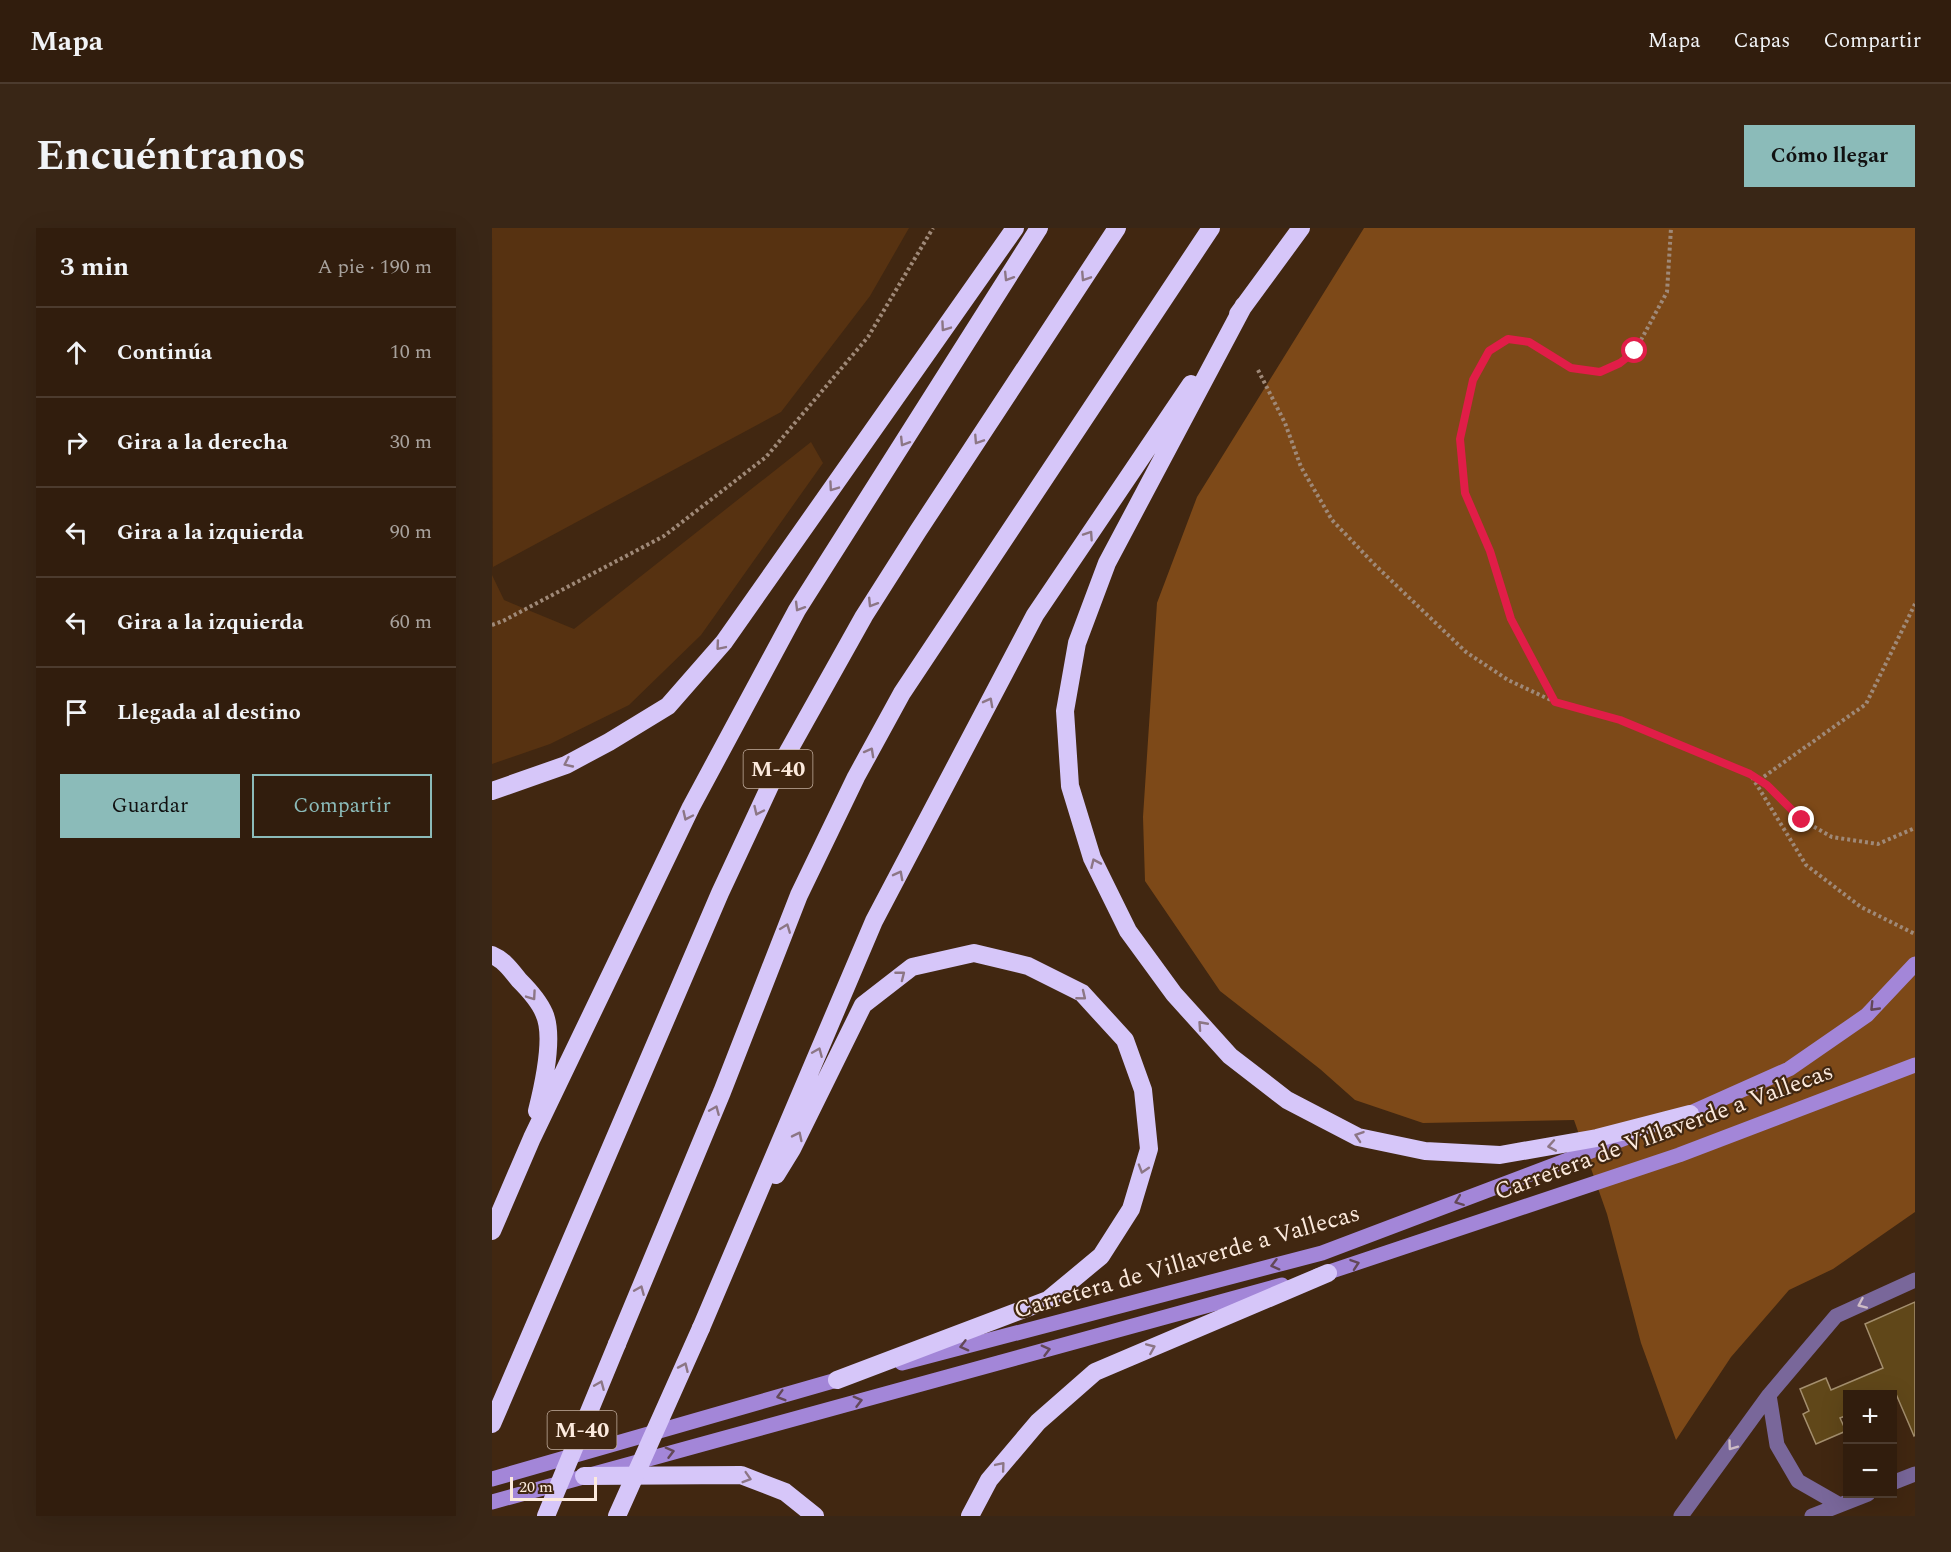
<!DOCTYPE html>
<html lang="es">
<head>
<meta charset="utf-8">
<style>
  :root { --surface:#311d0d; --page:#392616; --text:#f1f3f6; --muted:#a8a29d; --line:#4c3b2e; --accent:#8bbbb9 }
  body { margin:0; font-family:Spectral,serif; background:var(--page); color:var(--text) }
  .controls { position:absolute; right:18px; bottom:18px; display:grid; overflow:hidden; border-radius:0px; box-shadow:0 6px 24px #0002 }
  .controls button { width:54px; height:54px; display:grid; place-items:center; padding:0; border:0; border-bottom:2px solid var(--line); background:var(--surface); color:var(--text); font:30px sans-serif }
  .scale { position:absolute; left:18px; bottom:15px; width:87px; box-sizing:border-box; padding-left:6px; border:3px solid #fceadd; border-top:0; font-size:16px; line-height:21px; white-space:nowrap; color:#fceadd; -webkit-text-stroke:4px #412711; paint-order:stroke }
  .stop { position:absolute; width:18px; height:18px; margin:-14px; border:4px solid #e11d48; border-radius:50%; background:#fff }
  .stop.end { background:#e11d48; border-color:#fff; box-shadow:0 2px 6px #0008 }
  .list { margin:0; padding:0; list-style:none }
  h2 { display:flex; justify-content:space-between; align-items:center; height:78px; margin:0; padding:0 24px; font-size:26px }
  h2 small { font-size:20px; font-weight:400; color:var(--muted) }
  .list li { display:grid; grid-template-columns:39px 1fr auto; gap:18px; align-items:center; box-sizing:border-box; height:90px; padding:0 24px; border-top:2px solid var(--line) }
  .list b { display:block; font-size:22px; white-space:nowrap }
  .list em { font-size:20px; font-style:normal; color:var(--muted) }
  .actions { display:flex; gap:12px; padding:18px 24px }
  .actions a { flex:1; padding:14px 0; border:2px solid var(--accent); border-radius:0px; text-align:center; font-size:21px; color:var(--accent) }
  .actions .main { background:var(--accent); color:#111 }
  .icon { flex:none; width:33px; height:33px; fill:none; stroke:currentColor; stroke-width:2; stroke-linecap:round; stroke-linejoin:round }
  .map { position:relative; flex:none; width:1423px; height:1288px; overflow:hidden; border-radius:0px }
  header { display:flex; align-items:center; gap:36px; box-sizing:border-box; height:84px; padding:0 30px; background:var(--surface); border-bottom:2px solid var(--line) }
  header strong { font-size:28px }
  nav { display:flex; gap:33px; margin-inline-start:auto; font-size:21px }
  .intro { display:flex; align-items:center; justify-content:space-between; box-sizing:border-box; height:144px; padding:0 36px }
  h1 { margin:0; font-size:42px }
  .button { padding:15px 27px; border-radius:0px; background:var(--accent); color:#111; font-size:21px; font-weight:700 }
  main { display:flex; gap:36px; padding:0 36px }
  aside { flex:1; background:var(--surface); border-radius:0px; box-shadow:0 6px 24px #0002 }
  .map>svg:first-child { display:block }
  .green { fill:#573211 }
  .forest { fill:#7d4918 }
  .building { fill:#604719; stroke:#a48f6e; stroke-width:1.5 }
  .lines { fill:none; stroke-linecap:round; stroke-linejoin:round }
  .path { stroke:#9f8978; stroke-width:4; stroke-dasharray:3 3; stroke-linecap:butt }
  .minor { stroke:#79679a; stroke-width:15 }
  .secondary { stroke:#a386d8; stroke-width:15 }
  .motorway { stroke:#d6c6f9; stroke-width:18 }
  .motorway-bridge { stroke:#d6c6f9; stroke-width:18 }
  .oneway { stroke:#8c7685 }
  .oneway2 { stroke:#634857 }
  .oneway3 { stroke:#cebcc6 }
  .route { stroke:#e11d48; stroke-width:8 }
  .labels { text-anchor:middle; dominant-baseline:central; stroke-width:4.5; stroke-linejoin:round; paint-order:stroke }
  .shield { fill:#412711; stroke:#c4b0a0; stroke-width:1.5 }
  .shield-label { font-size:22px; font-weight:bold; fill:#fceadd }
  .street-label { font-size:24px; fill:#fceadd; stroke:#412711 }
</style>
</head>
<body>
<header>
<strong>Mapa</strong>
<nav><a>Mapa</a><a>Capas</a><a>Compartir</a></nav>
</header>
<div class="intro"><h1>Encuéntranos</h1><a class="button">Cómo llegar</a></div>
<main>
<aside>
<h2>3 min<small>A pie · 190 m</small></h2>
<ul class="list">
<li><svg class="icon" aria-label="ahead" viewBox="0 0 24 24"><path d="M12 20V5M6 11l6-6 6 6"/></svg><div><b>Continúa</b></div><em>10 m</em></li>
<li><svg class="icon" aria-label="right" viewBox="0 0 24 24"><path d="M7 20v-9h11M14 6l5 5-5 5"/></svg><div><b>Gira a la derecha</b></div><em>30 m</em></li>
<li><svg class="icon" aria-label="left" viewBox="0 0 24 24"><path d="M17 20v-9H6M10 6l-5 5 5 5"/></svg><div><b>Gira a la izquierda</b></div><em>90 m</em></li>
<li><svg class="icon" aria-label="left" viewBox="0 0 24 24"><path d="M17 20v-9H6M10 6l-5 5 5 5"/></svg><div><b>Gira a la izquierda</b></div><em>60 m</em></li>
<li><svg class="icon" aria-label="arrive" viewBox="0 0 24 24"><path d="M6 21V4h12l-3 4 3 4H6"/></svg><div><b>Llegada al destino</b></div></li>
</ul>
<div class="actions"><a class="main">Guardar</a><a>Compartir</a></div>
</aside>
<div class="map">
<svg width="1423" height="1288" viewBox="0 0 1423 1288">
  <rect width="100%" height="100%" fill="#412711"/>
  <path class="green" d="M0,0H417L378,68L289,184L1,339Z
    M319,214L331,235L209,407L137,477L58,516L0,536V347L12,372L82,401Z"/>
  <path class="forest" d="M872,0H1423V984L1341,1041L1297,1062L1239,1129L1184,1212L1149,1115L1115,986L1082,892L931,895L863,872L828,841L728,763L653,653L651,589L665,375L705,269Z"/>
  <path class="building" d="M1423,1074V1207L1422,1208L1404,1166H1356V1187L1348,1190L1354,1203L1324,1216L1311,1186L1317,1183L1308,1161L1334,1150L1339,1162L1391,1140L1373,1096Z"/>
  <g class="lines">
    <path class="path" d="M766,142L793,195L809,239L840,292L883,337L974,424L1016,452L1063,474L1128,492L1258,546L1275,557L1310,592L1340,609L1386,616L1423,600
      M0,397L11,393L172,308L274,229L376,109L441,0
      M1063,474L1019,391L998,323L973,265L968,211L981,152L997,123L1016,111L1037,114L1079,140L1108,144L1128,135L1143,123L1175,64L1179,0
      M1260,549L1314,637L1369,679L1423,706
      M1267,552L1374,476L1423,376"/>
    <path class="minor" d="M1277,1167L1285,1217L1306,1253L1348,1277
      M1400,1255L1423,1246
      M1189,1288L1277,1167L1344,1088L1423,1052
      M1320,1288L1376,1266"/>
    <path class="secondary" d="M1187,890L1297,841L1375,787L1423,736
      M825,1048L1187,927L1423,837
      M410,1135L830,1025L1136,909
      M0,1251L355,1149
      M0,1274L790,1057"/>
    <path class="motorway" d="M752,77L615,335L585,415L573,483L578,558L600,630L636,703L682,766L738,828L795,872L866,909L933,923L1008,927L1105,910L1198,886
      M746,86L809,0
      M0,563L74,537L117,514L176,478L232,414L523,0
      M0,727C12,732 19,742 27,752C37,762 47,773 52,785C63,808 51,859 45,883
      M284,947L300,921L371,777L420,739L482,725L536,738L590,765L633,812L651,862L657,921L639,981L609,1028L556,1072L345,1152
      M0,1003L40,910L199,579L305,382L547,0
      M209,1100L382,693L543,387L699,156
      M125,1116L230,864L307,667L364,549L410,465L719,0
      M0,1196L228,665L283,547L372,388L426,303L625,0
      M92,1248L249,1247L293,1264L323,1288
      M478,1288L497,1252L546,1194L603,1144L836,1045"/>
    <path class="motorway-bridge" d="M54,1288L125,1116
      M125,1288L209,1100"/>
  </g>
  <defs><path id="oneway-chevron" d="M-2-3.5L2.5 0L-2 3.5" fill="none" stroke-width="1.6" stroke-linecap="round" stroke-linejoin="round" transform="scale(1.5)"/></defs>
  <g class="oneway">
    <use href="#oneway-chevron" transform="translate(516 49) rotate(122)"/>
    <use href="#oneway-chevron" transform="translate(593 49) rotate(123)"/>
    <use href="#oneway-chevron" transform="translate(453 99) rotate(125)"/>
    <use href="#oneway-chevron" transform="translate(486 212) rotate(123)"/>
    <use href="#oneway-chevron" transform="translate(412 214) rotate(122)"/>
    <use href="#oneway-chevron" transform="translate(341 259) rotate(125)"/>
    <use href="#oneway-chevron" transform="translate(597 307) rotate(-56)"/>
    <use href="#oneway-chevron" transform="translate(380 375) rotate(122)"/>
    <use href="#oneway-chevron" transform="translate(307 379) rotate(121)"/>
    <use href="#oneway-chevron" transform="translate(228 418) rotate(130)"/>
    <use href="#oneway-chevron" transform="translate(497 474) rotate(-62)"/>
    <use href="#oneway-chevron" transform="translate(378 524) rotate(-61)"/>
    <use href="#oneway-chevron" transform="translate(76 535) rotate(155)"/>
    <use href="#oneway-chevron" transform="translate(266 583) rotate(115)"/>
    <use href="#oneway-chevron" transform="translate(195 588) rotate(115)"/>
    <use href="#oneway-chevron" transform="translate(603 635) rotate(-114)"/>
    <use href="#oneway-chevron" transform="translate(407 647) rotate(-62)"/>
    <use href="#oneway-chevron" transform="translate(294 700) rotate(-69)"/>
    <use href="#oneway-chevron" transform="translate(409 747) rotate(-38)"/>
    <use href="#oneway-chevron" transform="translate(40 768) rotate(55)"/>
    <use href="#oneway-chevron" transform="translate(590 768) rotate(39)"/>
    <use href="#oneway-chevron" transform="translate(710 797) rotate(-132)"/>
    <use href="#oneway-chevron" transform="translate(326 824) rotate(-67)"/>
    <use href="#oneway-chevron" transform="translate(223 882) rotate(-67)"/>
    <use href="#oneway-chevron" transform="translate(306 908) rotate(-64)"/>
    <use href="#oneway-chevron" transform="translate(867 908) rotate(-161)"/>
    <use href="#oneway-chevron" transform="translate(1060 918) rotate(170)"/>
    <use href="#oneway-chevron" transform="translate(651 941) rotate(107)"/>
    <use href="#oneway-chevron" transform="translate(148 1062) rotate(-67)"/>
    <use href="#oneway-chevron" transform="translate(659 1120) rotate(-23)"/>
    <use href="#oneway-chevron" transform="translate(192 1139) rotate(-66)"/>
    <use href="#oneway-chevron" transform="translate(108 1157) rotate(-67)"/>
    <use href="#oneway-chevron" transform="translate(509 1238) rotate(-50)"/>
    <use href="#oneway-chevron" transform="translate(255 1250) rotate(17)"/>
  </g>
  <g class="oneway2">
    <use href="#oneway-chevron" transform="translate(1382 779) rotate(134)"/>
    <use href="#oneway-chevron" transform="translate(967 973) rotate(159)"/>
    <use href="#oneway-chevron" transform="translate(863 1036) rotate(-19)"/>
    <use href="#oneway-chevron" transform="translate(783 1037) rotate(165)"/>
    <use href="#oneway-chevron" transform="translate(472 1118) rotate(165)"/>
    <use href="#oneway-chevron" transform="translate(554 1122) rotate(-15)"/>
    <use href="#oneway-chevron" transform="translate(289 1168) rotate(164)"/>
    <use href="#oneway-chevron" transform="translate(366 1173) rotate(-15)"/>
    <use href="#oneway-chevron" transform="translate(178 1224) rotate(-15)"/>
  </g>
  <g class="oneway3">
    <use href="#oneway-chevron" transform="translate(1370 1076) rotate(156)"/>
    <use href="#oneway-chevron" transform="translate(1240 1218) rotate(126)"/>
  </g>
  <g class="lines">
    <path class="route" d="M1143,123L1128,135L1108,144L1079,140L1037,114L1016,111L997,123L981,152L968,211L973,265L998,323L1019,391L1063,474L1128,492L1258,546L1275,557L1310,592"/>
  </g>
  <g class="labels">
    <g class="shield">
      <rect x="251.5" y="522" width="69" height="38" rx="4.5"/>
      <rect x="55.5" y="1183" width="69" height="38" rx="4.5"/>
    </g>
    <g class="shield-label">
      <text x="286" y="541">M-40</text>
      <text x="90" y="1202">M-40</text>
    </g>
    <g class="street-label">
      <text transform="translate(1172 904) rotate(-20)">Carretera de Villaverde a Vallecas</text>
      <text transform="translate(695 1034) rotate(-16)">Carretera de Villaverde a Vallecas</text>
    </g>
  </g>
</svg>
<div class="controls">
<button>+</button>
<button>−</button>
</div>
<div class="scale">20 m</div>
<div class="stop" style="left:1143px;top:123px"></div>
<div class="stop end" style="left:1310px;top:592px"></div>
</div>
</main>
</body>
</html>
